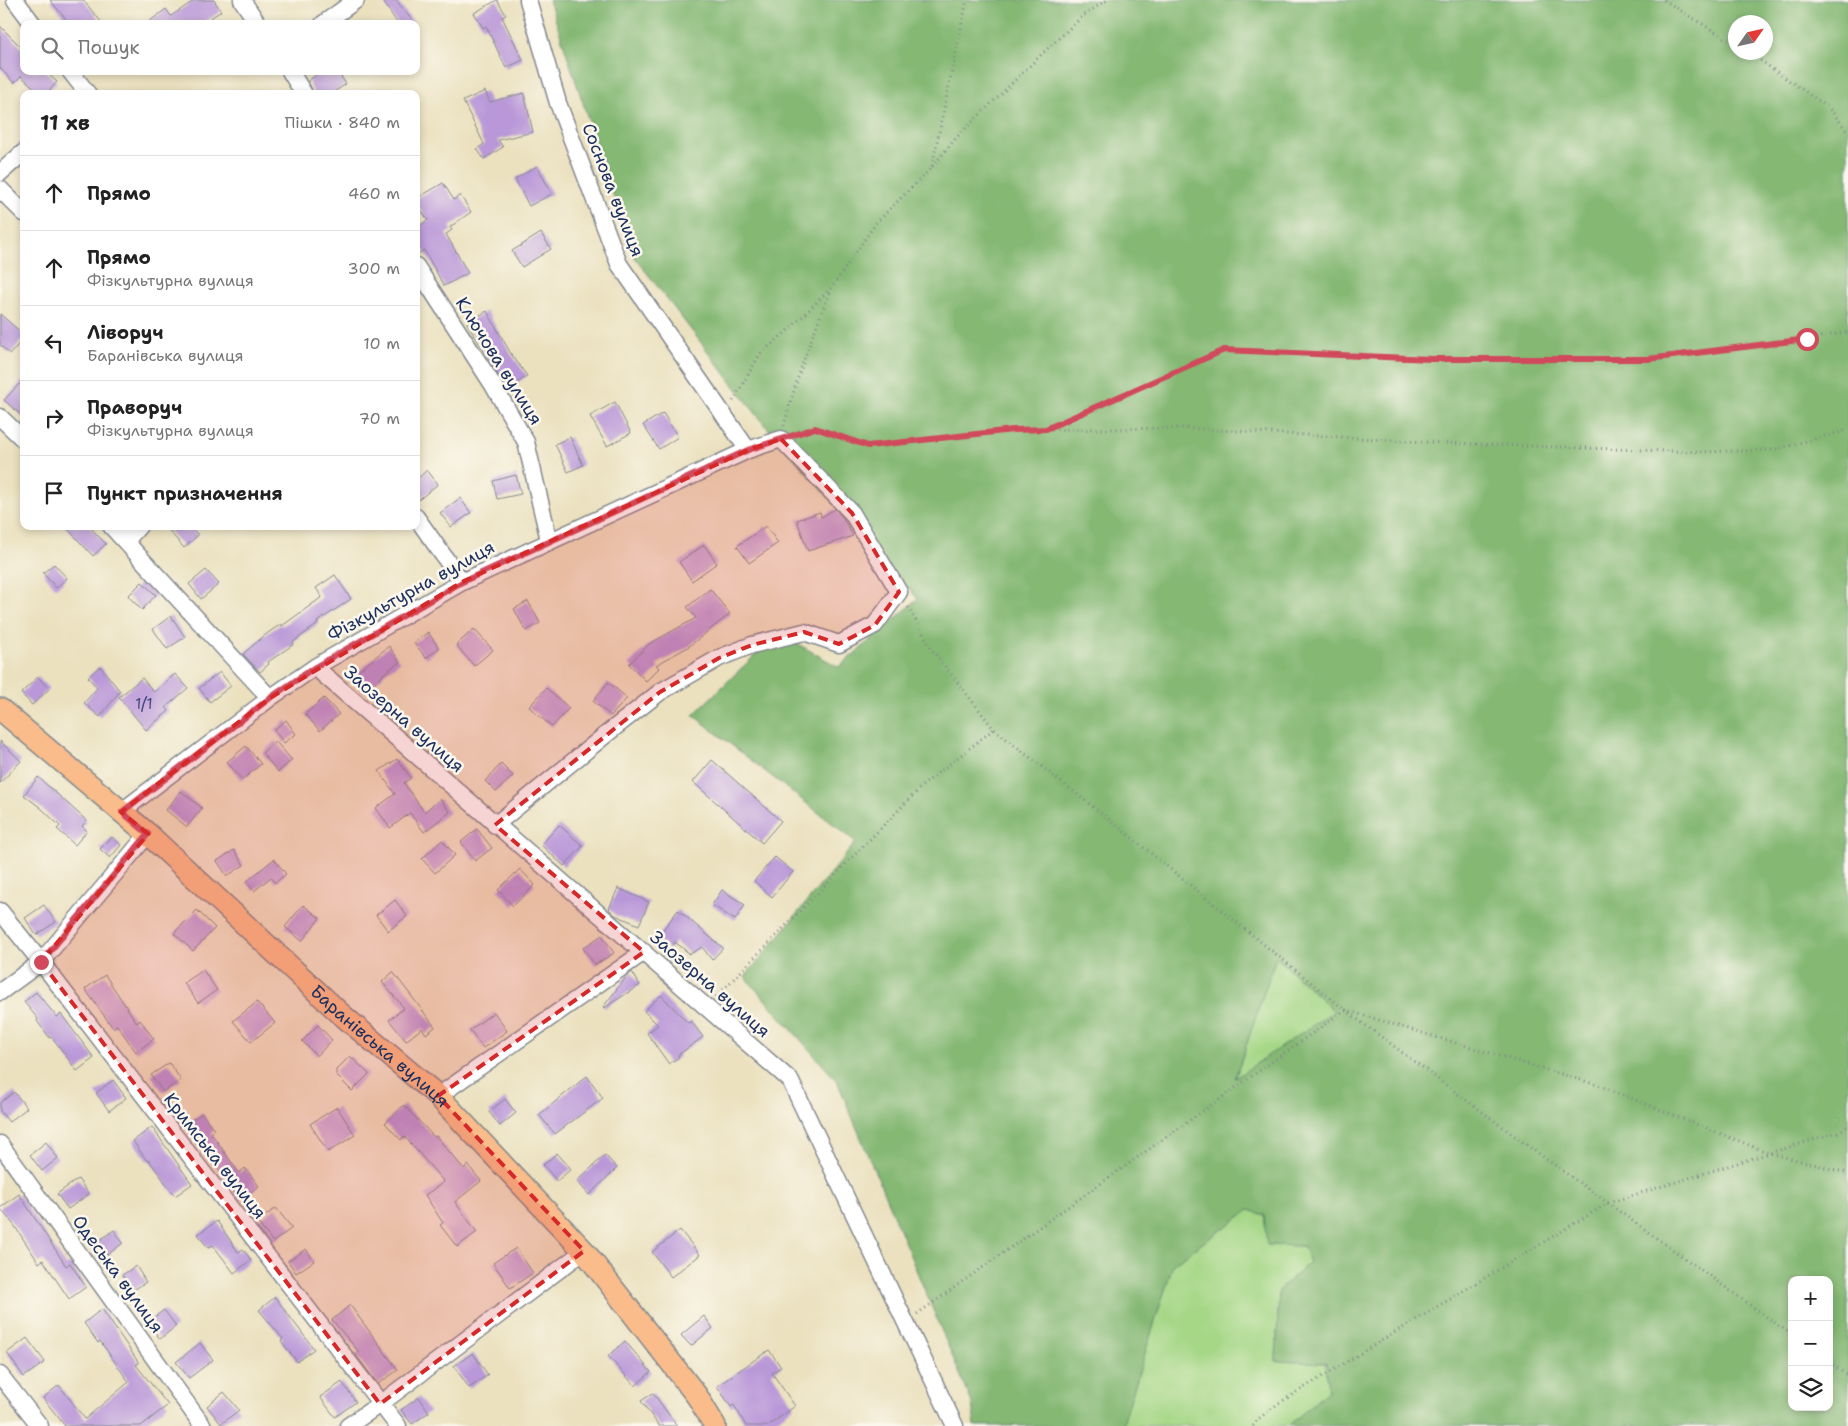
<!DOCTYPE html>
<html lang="uk">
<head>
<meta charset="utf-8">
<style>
  :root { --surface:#fff; --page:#f6f6f6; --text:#222; --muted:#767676; --line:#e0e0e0 }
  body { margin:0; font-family:"Shantell Sans",sans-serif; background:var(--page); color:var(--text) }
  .controls { position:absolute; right:15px; bottom:15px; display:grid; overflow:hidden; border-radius:10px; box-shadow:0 2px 8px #0003 }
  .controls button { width:45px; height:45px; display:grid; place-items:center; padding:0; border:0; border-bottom:1px solid var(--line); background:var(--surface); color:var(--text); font:25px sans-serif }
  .compass { position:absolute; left:1728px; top:15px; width:45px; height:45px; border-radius:50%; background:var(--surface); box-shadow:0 2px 8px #0003; rotate:56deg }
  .stop { position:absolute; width:15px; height:15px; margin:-11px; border:4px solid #d1495b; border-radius:50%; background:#fff }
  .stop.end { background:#d1495b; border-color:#fff; box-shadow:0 1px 5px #0008 }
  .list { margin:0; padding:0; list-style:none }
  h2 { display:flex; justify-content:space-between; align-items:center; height:65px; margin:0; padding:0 20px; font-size:21px }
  h2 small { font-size:16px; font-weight:400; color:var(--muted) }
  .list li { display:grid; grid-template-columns:32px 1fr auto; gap:15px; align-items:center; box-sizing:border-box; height:75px; padding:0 20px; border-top:1px solid var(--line) }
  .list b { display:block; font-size:19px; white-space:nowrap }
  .list p { margin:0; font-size:16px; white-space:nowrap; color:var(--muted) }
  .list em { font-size:16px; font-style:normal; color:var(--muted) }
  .icon { flex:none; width:28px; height:28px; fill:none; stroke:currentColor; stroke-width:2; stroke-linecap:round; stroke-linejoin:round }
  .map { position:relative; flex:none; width:1848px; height:1426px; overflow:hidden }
  .search { position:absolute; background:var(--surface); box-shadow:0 2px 8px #0003; left:20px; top:20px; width:400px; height:55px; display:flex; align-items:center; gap:12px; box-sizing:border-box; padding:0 18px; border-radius:10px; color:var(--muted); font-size:19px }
  .panel { position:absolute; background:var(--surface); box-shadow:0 2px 8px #0003; left:20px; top:90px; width:400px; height:440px; border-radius:10px }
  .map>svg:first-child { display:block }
  .green { fill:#a5d786; stroke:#608372 }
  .forest { fill:#84b873; stroke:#507468; fill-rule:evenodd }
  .building { fill:#b997d8 }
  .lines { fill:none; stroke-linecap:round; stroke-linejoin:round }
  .minor-casing { stroke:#83888e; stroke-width:19 }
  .major-casing { stroke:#83888e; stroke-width:24 }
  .path { stroke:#83888e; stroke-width:3; stroke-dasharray:1 4; stroke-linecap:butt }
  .minor { stroke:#fff; stroke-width:16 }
  .major { stroke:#f9bc8a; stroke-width:21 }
  .route { stroke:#d1495b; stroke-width:6 }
  .marked { fill:#d62828; fill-opacity:0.2; stroke:#d62828; stroke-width:4; stroke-dasharray:10 6; stroke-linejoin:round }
  .labels { text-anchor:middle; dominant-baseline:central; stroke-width:5; stroke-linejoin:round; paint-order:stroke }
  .number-label { font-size:15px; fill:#42497c }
  .street-label { font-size:18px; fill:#1b2f5e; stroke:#fbf7ec }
</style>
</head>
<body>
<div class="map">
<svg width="1848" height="1426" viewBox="0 0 1848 1426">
  <rect width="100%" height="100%" fill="#fbf7ec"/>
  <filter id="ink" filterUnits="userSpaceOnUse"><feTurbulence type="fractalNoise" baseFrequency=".02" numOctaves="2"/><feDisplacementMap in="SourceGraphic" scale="10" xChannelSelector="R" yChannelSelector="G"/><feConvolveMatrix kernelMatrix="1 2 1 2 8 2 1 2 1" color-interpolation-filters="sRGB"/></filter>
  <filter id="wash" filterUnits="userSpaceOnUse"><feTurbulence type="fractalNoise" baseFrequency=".0096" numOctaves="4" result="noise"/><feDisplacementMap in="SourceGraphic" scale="20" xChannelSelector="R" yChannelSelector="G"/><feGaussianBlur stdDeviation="1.12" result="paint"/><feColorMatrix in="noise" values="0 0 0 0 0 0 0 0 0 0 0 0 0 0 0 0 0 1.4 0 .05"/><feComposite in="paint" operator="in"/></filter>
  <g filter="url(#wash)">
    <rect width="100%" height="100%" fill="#ebe1bf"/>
    <path class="green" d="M1276,957L1334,1011L1235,1079Z
      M1249,1210L1264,1215L1268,1245L1304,1246L1309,1263L1279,1290L1276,1361L1326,1363L1328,1391L1288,1426H1122L1173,1264Z"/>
    <path class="forest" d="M549,0H1848V1426H1288L1328,1391L1326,1363L1276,1361L1279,1290L1309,1263L1304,1246L1267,1245L1264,1215L1249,1210L1173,1264L1122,1426H975L972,1403L837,1081L745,977L856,842L693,715L778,633L839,667L918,599L764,424L633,255ZM1736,22H1766V52H1736ZM1276,957L1334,1011L1235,1078ZM1792,1280H1829V1407H1792Z"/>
    <g id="blocks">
      <path class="building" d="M50,0H83L103,24H70Z
        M195,0H214L221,11L202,24H146L166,9L171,16Z
        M382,0H396L415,24H398Z
        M497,0L506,15L502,17L523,60L506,68L486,26L483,28L474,13Z
        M0,26L24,50V71H45L57,82L46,94H41L21,76L14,83L0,68Z
        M321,71H337L346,84L331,94H314L308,81Z
        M485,91L490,102L524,93L533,132L498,140L503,147L484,159L477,149L484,144L463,101Z
        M537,166L552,194L529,206L515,179Z
        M443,183L454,200L460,195L471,212L450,227L452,230L446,234L468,273L444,286L424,250L416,255V228L428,220L416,203V199Z
        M541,233L551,249L522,267L512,251Z
        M487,311L511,354L527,376L507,390L467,323Z
        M0,314L24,335V338L10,354L0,345Z
        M24,379V418L4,400Z
        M615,402L631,433L607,446L590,416Z
        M663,413L678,437L659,449L643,425Z
        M570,437L583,465L568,472L555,444Z
        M427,470L438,484L416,502V480Z
        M516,475L521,494L497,499L493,481Z
        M460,498L471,513L451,527L440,513Z
        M835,509L843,518L853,536L808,551L797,520L820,512L821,517Z
        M65,526H89L106,544L93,556Z
        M165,526H190L198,535L184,548Z
        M766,526L778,543L749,563L737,546Z
        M704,545L717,563L692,581L679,562Z
        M54,564L67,578L56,588L43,573Z
        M206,570L219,584L201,599L189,584Z
        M335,575L351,599L317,622L318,624L293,642L294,644L268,662L269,664L260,672L243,654L265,635L281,624L282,626L322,597L316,588Z
        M142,582L156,595L142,610L128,596Z
        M710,589L730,614L688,647L656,665L659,668L646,681L629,664L649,644L696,618L687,607Z
        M528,601L540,623L526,631L514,609Z
        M171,616L185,637L167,649L153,629Z
        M474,629L493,650L474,666L456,645Z
        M428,632L439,648L426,658L414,643Z
        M389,646L400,662L382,675L383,676L363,692L351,677Z
        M100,666L120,691L100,717L84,703L97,688L88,677Z
        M220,672L231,686L210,702L199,688Z
        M175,674L188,688L166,707L169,711L146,730L119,697L142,678L154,692Z
        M38,677L49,689L32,705L21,693Z
        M608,682L627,698L611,716L593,701Z
        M546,688L569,708L552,727L529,707Z
        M324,698L339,714L320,731L305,714Z
        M286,720L296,734L284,743L274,730Z
        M0,741L21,761L0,783Z
        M275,741L292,760L278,772L262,753Z
        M246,746L261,764L242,780L227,762Z
        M397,759L411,778L404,783L424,812L440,799L450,812L424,832L410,813L390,828L376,808L395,794L379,771Z
        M712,760L781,821L762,843L693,782Z
        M501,764L513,776L496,792L485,781Z
        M38,777L87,821L82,826L87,831L75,845L57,829L60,826L41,808L24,795Z
        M181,791L202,808L187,827L166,810Z
        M559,825L583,846L564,866L541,845Z
        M477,829L492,848L475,861L461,842Z
        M112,837L121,845L110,858L100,849Z
        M442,840L455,855L435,873L422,859Z
        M234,850L244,865L227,876L217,861Z
        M775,857L793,872L772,897L754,881Z
        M274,859L286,874L275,883L271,877L254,891L246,882Z
        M520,869L535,885L513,906L498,890Z
        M618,888L649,902L639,925L615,915L609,909Z
        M722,890L745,905L735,920L712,905Z
        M395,900L407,916L388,931L376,915Z
        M44,905L56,922L36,935L25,918Z
        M303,905L320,918L302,941L285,927Z
        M197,910L215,928L193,951L174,933Z
        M678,910L723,948L712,960L702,947L690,954L675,942L670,949L656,939Z
        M602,935L614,953L595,965L583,948Z
        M203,970L217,990L198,1003L184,983Z
        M393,972L435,1027L426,1034L422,1028L406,1041L389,1020L404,1008L382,982Z
        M632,972L640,985L604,1008L603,1007L627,976Z
        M105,975L137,1023L140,1020L154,1039L136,1052L117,1025L113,1028L85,989Z
        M36,992L57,1017L61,1014L94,1058L77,1071L52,1037L50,1038L37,1021L38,1019L24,1002Z
        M661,995L688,1023L691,1021L703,1037L678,1055L679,1057L669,1064L647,1033L658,1025L644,1011Z
        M257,1002L275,1023L251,1042L233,1021Z
        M494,1012L507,1031L483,1048L470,1030Z
        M318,1025L332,1040L317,1056L302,1041Z
        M350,1056L369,1074L352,1091L336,1075V1070Z
        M169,1063L181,1080L163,1092L151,1075Z
        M587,1076L603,1098L555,1134L539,1115Z
        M113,1080L126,1098L109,1111L96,1093Z
        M14,1092L27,1108L9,1122L0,1111V1103Z
        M505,1099L516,1113L500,1126L489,1112Z
        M404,1105L434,1137L436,1136L464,1169L468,1165L481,1181L455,1202L477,1232L457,1247L440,1225L443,1223L425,1195L444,1182L404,1136L401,1140L385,1123Z
        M337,1107L355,1135L328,1152L310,1124Z
        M202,1113L214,1130L211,1133L239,1173L245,1168L259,1186L240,1200L199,1141L196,1143L184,1125Z
        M152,1127L192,1184L175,1196L149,1160L147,1161L133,1141Z
        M46,1142L58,1158L42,1171L30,1155Z
        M557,1153L571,1169L557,1181L543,1165Z
        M605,1155L617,1168L589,1195L577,1181Z
        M78,1179L89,1194L68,1209L57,1194Z
        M19,1194L66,1266L70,1263L86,1287L69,1299L43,1260L39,1263L14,1225L0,1208Z
        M276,1208L292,1228L273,1242L257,1222Z
        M217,1221L238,1252L243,1249L251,1260L234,1273L213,1245L208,1248L198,1234Z
        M114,1230L123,1243L107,1255L97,1242Z
        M680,1230L700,1255L671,1277L652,1252Z
        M516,1248L533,1273L510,1288L493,1263Z
        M306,1249L314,1261L296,1273L288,1261Z
        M136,1266L146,1282L132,1291L122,1275Z
        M275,1297L314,1349L297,1362L281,1341L283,1339L259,1310Z
        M350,1305L398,1370L378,1384L356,1355L359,1352L332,1320Z
        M102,1309L139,1363L136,1365L168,1405L141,1426H65L43,1398L59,1385L85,1419L129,1382L100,1341L98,1343L84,1323Z
        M164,1310L176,1326L160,1339L148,1322Z
        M704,1316L713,1328L691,1346L681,1335Z
        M27,1338L45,1362L24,1377L7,1353Z
        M625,1341L651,1372L635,1386L608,1356Z
        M200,1343L213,1360L189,1378L176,1362Z
        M769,1350L781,1367L772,1373L795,1406L768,1426H746L734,1405L731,1407L717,1386Z
        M473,1353L488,1375L469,1388L454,1366Z
        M342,1382L356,1402L335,1417L320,1397Z
        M224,1392L239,1410L221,1424L207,1406Z
        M653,1393L677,1426H659L641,1401Z
        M419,1397L429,1412L412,1424L401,1410Z"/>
    </g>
  </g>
  <g filter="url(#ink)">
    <use href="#blocks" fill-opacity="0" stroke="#83888e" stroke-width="1"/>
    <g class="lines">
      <g class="minor-casing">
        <path id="minor" d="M15,0L33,24
          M242,0L258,24
          M528,0L558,103L619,264L748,450
          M323,24L356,0
          M70,71L88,94
          M290,71L304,94
          M0,173L24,152
          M0,189L24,213
          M416,266L493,385L526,442L549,540
          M0,417L24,440
          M416,517L462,582
          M111,526L270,698
          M126,541L139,526
          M315,667L790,1080L955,1426
          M121,812L270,698L315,667L462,582L748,450L781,439L852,513L899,592L875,625L839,644L804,632L752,645L719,658L660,692L609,732L495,825
          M0,911L41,962L398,1426
          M0,992L41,962L148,834
          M438,1096L644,952
          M0,1144L203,1426
          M0,1375L40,1426
          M348,1426L380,1404L584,1251"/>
      </g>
      <g class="major-casing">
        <g id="major">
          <path id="s1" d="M0,709L148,834L342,1015L438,1096L584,1251L697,1396L715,1426"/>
        </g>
      </g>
      <path class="path" d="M1664,0L1736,45
        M1748,52L1829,108L1848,132
        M932,166L967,0
        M733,401L760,354L792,327L832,287L876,223L932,167L957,137L1045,51L1084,15L1107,0
        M784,426C796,379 812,335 831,290
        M1048,428L1224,351L1431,359H1648L1807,339L1848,332
        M797,434L815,427L868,446L1013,430L1184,428L1444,443L1697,452L1773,450L1848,430
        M908,607L933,651L994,729L1111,821L1345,1010L1535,1151L1792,1335
        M716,997L923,785L994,729
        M917,1314L1345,1010L1598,1085L1769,1153L1848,1173
        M1829,1362L1848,1376
        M1253,1426L1257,1420L1279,1403L1608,1203L1838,1132L1848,1126"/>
      <use href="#minor" class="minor"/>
      <use href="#major" class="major"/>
    </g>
  </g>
  <g class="lines" filter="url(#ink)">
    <path class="route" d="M41,962L148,834L122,812L270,698L315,667L462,582L748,450L815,428L868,446L1013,430L1046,429L1224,350L1431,359H1648L1807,339"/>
  </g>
  <path class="marked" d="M781,439L852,513L899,592L875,625L839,644L804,632L752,645L719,658L660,692L495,825L644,952L438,1096L584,1251L380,1404L41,962L148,834L121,812L270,698L462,582L748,450Z"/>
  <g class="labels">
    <g class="number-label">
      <text x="144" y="704">1/1</text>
    </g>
    <g class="street-label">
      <text transform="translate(613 190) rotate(69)">Соснова вулиця</text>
      <text transform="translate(499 361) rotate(58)">Ключова вулиця</text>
      <text transform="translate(411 591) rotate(-29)">Фізкультурна вулиця</text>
      <text transform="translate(404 719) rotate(41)">Заозерна вулиця</text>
      <text transform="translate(710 984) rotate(41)">Заозерна вулиця</text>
      <text stroke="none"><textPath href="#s1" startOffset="508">Баранівська вулиця</textPath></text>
      <text transform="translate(215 1156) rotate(52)">Кримська вулиця</text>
      <text transform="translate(118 1274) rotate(54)">Одеська вулиця</text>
    </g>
  </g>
</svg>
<div class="controls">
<button>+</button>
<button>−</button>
<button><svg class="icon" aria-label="layers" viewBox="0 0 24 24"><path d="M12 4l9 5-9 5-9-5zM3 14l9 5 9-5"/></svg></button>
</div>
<svg class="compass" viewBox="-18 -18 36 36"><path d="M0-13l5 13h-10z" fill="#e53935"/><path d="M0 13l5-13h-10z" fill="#767676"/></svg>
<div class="stop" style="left:1807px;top:339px"></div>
<div class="stop end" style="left:41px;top:962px"></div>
<div class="search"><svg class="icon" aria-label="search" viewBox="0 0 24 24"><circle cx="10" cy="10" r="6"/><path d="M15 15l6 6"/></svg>Пошук</div>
<section class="panel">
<h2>11 хв<small>Пішки · 840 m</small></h2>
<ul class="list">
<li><svg class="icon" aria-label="ahead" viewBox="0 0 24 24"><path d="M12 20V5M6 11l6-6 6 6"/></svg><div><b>Прямо</b></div><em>460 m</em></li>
<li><svg class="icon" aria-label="ahead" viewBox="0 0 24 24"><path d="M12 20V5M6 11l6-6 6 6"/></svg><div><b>Прямо</b><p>Фізкультурна вулиця</p></div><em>300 m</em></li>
<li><svg class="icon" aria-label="left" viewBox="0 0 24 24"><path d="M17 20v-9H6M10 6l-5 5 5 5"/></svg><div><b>Ліворуч</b><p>Баранівська вулиця</p></div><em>10 m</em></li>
<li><svg class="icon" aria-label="right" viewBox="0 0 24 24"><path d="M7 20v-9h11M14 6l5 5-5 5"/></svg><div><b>Праворуч</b><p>Фізкультурна вулиця</p></div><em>70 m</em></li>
<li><svg class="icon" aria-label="arrive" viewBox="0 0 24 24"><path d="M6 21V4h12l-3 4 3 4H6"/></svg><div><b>Пункт призначення</b></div></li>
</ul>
</section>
</div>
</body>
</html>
